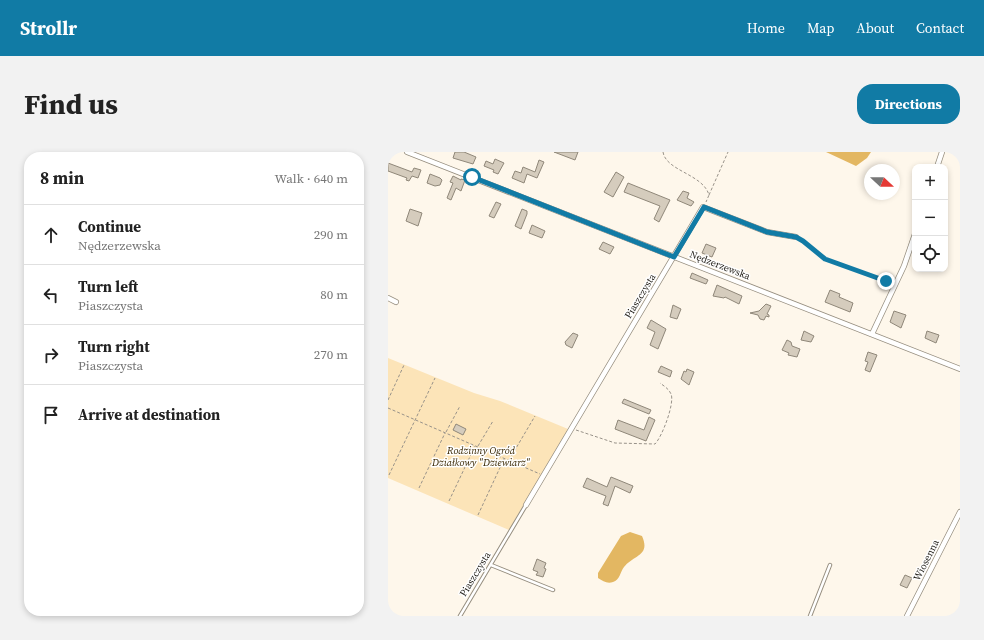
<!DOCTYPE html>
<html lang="en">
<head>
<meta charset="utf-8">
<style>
  :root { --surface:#fff; --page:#f2f2f2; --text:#222; --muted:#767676; --line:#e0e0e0; --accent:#117ba5 }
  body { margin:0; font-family:"Source Serif 4",serif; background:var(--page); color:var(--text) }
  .controls { position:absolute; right:12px; top:12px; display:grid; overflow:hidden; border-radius:8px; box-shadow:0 2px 6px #0003 }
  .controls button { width:36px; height:36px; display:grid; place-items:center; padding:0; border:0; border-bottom:1px solid var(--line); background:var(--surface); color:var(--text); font:20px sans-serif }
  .compass { position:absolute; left:476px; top:12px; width:36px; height:36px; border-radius:50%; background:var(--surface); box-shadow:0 2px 6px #0003; rotate:112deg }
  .stop { position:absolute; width:12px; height:12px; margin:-9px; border:3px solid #117ba5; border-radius:50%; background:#fff }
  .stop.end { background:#117ba5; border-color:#fff; box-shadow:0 1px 4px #0008 }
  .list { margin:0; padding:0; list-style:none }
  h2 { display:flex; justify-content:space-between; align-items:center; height:52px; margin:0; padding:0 16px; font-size:17px }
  h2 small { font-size:13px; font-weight:400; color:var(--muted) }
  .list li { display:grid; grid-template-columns:26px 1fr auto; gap:12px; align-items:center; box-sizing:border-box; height:60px; padding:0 16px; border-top:1px solid var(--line) }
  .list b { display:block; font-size:15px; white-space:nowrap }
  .list p { margin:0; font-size:13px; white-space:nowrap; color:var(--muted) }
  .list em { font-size:13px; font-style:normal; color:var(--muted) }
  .icon { flex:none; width:22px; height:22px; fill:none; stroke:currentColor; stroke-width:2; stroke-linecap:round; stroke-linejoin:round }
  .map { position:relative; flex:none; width:572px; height:464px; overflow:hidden; border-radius:16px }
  header { display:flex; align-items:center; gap:24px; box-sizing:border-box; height:56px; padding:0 20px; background:var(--accent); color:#fff }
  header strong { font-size:19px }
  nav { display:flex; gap:22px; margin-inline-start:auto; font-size:14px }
  .intro { display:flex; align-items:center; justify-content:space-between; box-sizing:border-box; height:96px; padding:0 24px }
  h1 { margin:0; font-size:28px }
  .button { padding:10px 18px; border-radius:16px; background:var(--accent); color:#fff; font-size:14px; font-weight:700 }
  main { display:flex; gap:24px; padding:0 24px }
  aside { flex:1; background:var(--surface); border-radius:16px; box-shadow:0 2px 6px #0003 }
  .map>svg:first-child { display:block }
  .green { fill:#fce4b8 }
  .water { fill:#e3b762 }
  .building { fill:#d5ccbd; stroke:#8f8779 }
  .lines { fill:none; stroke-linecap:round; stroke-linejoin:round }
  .service-casing { stroke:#978f80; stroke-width:4.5 }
  .minor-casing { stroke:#978f80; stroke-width:6 }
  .path { stroke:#989289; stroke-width:1; stroke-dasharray:3 2; stroke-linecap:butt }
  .service { stroke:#fff; stroke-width:2.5 }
  .minor { stroke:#fff; stroke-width:4.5 }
  .route { stroke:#117ba5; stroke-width:5 }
  .labels { text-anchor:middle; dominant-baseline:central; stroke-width:3; stroke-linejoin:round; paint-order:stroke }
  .street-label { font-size:10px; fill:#221f19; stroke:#fff }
  .park-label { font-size:10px; font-style:italic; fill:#382600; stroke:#fff }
</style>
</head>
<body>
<header>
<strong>Strollr</strong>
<nav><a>Home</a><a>Map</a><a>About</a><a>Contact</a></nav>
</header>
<div class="intro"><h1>Find us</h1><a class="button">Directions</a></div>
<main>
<aside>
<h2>8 min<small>Walk · 640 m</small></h2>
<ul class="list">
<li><svg class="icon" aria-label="ahead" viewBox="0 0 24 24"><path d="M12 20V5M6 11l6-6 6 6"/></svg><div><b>Continue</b><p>Nędzerzewska</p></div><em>290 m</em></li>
<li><svg class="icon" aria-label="left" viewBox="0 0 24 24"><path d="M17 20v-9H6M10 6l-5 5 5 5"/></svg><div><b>Turn left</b><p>Piaszczysta</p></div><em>80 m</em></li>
<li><svg class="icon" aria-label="right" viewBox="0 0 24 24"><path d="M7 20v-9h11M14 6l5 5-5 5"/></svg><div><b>Turn right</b><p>Piaszczysta</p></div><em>270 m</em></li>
<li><svg class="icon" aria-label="arrive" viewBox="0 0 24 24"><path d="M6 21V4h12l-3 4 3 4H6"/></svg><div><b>Arrive at destination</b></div></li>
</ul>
</aside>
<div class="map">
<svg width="572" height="464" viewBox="0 0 572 464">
  <rect width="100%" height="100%" fill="#fef7eb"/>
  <path class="green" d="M0,206L86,241L112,249L180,277L121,378L0,326Z"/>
  <path class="water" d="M438,0H483L479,6L468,14Z
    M242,380L254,384C263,404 245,403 236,415C232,420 232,428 225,430C219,432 215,429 210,426V421L233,384Z"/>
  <path class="building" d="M67,0H76L88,5L85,12L65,6Z
    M166,0H190L187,8Z
    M107,7L116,11L110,22L105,20L106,18L96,14L98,9L105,12Z
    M151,8L156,10L149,26L139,22L136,31L124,26L127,19L133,21L135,15L147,20Z
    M0,11L24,20L26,16L33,18L30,26L24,24L21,29L18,28L19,26L0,19Z
    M228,20L236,25L225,45L216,40Z
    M42,22L52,26L54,28L52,33L47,34L39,31Z
    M65,24L73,28V27L77,28L73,39L68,36L63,48L59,46L65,31L62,30Z
    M240,31L282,48L271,70L266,67L272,54L236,40Z
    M295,39L301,41L299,46L306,50L303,54L289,48Z
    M108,50L113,52L106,66L101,64Z
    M22,57L34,61L30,74L18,69Z
    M134,57L139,59V62L133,77L127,74Z
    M144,73L157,79L154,86L141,81Z
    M215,90L226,95L222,102L211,97Z
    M318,92L328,96L324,105L314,101Z
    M304,121L320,128L318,132L302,126Z
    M329,133L354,144L351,152L337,145L336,146L325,144Z
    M442,138L452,142L451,145L465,151L462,160L437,150Z
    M378,152L383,154L379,162L381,163V165L378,164L376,168L372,167L370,163L362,161L371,159Z
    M285,153L293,157L289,167L282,165Z
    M506,159L518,163L513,176L502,170Z
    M263,168L278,177L270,197L262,193L267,180L259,176Z
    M416,179L426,184L423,190L413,188Z
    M539,179L551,183L548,191L537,186Z
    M185,181L190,183L184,196L178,193L177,190Z
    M399,188L403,190L404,194L412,197L409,205L400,203L401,201L394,198Z
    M480,200L489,203L482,220L477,218L480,210L477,209Z
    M273,214L284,219L282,225L270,220Z
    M299,217L306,220L301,233L293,227L296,219L298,220Z
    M236,247L263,258L261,262L234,251Z
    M261,265L267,268L258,289L227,277L230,268L256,278Z
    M68,272L78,277L75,283L65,278Z
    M223,325L245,334L242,341L227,334L220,354L215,352L218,344L195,335L199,326L219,335Z
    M149,407L158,411L156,416L158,417L155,425L148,423L150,420L145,418Z
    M517,423L524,426L519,436L512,433Z"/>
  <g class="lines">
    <g class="service-casing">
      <path id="service" d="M103,413L165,438
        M72,464L138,353
        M422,464L442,413"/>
    </g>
    <g class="minor-casing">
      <path id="minor" d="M19,0L572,217
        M549,15L554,0
        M0,146L8,150
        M484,182L516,114L527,82
        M138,353L315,55L379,80L408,85
        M519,464L572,360"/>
    </g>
    <path class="path" d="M275,0C278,19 315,22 321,43L318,50
      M321,43L340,0
      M412,87L437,107L491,128L503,129
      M0,248L16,213
      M0,256L152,322
      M188,278L227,291L267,292C274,285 287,251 283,242C281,237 276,234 272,231
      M58,280L72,254
      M90,294L105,269
      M121,308L147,264
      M1,323L47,226
      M31,336L57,281
      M61,349L87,294
      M90,363L116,307"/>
    <use href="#service" class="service"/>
    <use href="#minor" class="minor"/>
  </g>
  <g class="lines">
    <path class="route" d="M84,25L286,105L316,55L379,80L408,85L415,89L437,107L498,129"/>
  </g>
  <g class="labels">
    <g class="street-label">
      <text transform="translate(332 113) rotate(21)">Nędzerzewska</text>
      <text transform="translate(252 144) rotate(-59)">Piaszczysta</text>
      <text transform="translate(538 408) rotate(-63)">Wiosenna</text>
      <text transform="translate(87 422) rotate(-59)">Piaszczysta</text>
    </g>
    <g class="park-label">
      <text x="93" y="298">Rodzinny Ogród<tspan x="93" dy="12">Działkowy "Dziewiarz"</tspan></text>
    </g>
  </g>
</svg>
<div class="controls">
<button>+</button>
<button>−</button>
<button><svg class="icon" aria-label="locate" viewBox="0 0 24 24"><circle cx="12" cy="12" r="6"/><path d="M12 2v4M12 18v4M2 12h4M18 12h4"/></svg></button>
</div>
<svg class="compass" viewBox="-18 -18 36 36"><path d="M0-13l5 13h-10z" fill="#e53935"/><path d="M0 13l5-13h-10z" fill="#767676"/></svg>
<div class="stop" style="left:84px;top:25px"></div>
<div class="stop end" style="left:498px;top:129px"></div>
</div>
</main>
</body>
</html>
